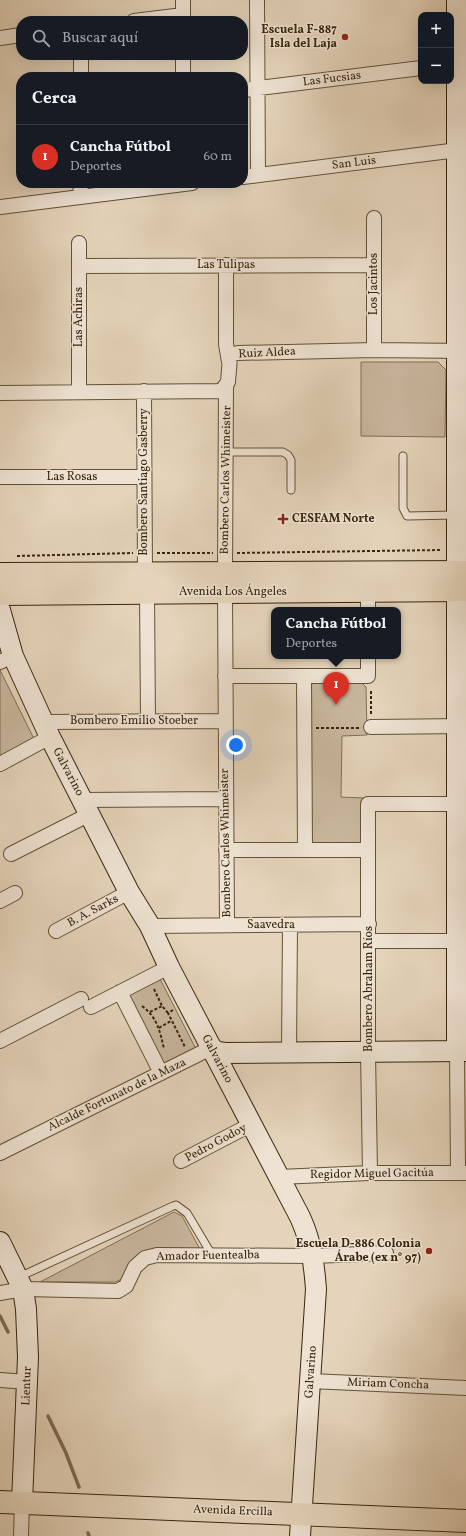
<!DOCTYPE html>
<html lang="es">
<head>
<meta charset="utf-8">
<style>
  :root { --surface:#171b24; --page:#242831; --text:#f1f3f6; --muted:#9ea1a6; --line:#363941; --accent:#d93025 }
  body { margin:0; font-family:Vollkorn,serif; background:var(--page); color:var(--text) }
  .controls { position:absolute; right:12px; top:12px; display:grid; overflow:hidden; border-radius:8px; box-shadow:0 4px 16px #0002 }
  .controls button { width:36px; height:36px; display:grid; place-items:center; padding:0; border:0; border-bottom:1px solid var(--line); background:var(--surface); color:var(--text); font:20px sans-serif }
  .you { position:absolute; left:236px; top:745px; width:14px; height:14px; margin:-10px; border:3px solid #fff; border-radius:50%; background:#1a73e8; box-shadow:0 0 0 6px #1a73e833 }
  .badge { display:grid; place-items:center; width:26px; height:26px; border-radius:50%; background:var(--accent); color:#fff; font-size:13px; font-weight:700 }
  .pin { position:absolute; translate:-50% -33px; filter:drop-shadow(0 1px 2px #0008) }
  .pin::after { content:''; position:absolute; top:21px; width:14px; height:12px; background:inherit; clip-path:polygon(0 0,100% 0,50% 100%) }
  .popup { position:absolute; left:271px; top:607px; width:130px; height:52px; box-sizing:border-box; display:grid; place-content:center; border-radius:8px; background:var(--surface); filter:drop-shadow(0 1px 3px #0005); font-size:13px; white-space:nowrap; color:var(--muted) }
  .popup b { font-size:15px; color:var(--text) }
  .popup::after { content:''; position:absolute; left:50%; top:100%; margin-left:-8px; border:8px solid transparent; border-top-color:var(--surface) }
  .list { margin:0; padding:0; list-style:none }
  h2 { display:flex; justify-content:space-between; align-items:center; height:52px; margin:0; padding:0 16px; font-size:17px }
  h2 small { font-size:13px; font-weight:400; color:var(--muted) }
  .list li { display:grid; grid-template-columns:26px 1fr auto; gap:12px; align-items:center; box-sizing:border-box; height:64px; padding:0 16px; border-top:1px solid var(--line) }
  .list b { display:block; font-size:15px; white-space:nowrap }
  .list p { margin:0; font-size:13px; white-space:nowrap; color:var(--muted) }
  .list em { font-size:13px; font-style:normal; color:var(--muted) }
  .icon { flex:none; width:22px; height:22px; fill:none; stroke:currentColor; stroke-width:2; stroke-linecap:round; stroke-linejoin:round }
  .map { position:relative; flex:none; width:466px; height:1536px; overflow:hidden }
  .search { position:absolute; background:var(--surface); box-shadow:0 4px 16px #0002; left:16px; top:16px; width:232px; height:44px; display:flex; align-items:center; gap:10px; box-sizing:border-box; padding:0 14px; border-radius:16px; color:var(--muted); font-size:15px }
  .panel { position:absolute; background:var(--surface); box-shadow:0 4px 16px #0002; left:16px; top:72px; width:232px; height:116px; border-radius:16px }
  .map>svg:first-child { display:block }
  .green { fill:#c8b69d; stroke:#806e55 }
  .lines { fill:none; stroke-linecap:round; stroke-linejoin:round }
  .stream { stroke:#7c6a52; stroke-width:3.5 }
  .lane-casing { stroke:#635138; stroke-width:9 }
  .street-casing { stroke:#635138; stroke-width:16 }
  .secondary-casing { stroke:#38250d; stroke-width:22 }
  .primary-casing { stroke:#38250d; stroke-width:24 }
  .path { stroke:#38250d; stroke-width:2; stroke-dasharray:3 2; stroke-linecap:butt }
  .lane { stroke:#eee3d3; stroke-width:7 }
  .street { stroke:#eee3d3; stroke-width:14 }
  .secondary { stroke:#eee3d3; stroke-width:20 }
  .primary { stroke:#e5d4bb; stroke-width:22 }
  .poi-dot { fill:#8f2418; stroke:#eee3d3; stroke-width:1.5 }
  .labels { text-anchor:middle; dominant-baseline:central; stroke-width:3; stroke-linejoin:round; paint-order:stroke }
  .poi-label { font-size:12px; font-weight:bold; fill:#38250d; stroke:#eee3d3; text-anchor:end }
  .street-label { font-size:12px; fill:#38250d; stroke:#eee3d3 }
</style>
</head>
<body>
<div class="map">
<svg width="466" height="1536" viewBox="0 0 466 1536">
  <rect width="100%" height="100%" fill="#e5d4bb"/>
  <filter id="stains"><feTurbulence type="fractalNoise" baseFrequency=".005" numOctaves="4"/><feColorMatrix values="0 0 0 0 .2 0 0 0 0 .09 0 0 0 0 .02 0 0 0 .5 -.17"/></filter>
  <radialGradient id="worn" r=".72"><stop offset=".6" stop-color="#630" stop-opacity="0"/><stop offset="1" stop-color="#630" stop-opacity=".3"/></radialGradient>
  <path class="green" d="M361,362H438L446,370L445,437L361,436Z
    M0,670L34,739L0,757Z
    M315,682H361L366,687L367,735L342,736L341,797L364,798L365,837L358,844H315L308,840L307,688Z
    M160,979L196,1049L164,1065L128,994Z
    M174,1212L182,1216L201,1251H152L122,1279L115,1282H40Z"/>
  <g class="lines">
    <path class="stream" d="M0,1316L8,1332
      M48,1416L66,1453L79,1487
      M88,1533L89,1536"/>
    <g class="lane-casing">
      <path id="lane" d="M226,452H283L288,455L291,460V490
        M403,456V508L407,516L456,515
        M19,1277L173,1206L176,1205L187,1213L212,1255"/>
    </g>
    <g class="street-casing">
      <path id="street" d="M257,0L258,175
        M134,21L183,15
        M183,21V0
        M0,38L21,35
        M183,55V77
        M81,77V55
        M243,90L421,68
        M243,177L466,149
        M80,197L81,183
        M0,207L192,183
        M374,218V350
        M79,243V392
        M226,265V344L229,362
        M79,266L374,265
        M144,391L145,574
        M0,393L219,391L223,389L228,382L230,357L233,354L238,353L374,350L465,351
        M0,477H144
        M225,573L226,386
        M147,592L148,721
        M225,592L227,925
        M368,592V610
        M0,662L13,656
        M225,676H368V656
        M304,676L305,849
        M44,722L225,721
        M371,727L466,726
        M0,764L50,737
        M82,800L226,799
        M226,850H368
        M11,854L88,815
        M0,901L15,893
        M150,926L369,924
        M56,931L129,892
        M368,941H457
        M120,992L161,1073
        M91,1007L169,967
        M0,1041L81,999
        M457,1051L458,1173
        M289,1053L290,925
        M0,1153L211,1048
        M181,1161L252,1124
        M370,1173L368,1052V804H465
        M279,1177L370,1173H466
        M0,1293L23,1289L118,1291L126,1286L135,1267L145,1258L157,1255L313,1256L386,1253
        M0,1380L27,1382
        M310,1381L466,1388
        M21,1536L22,1502"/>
    </g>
    <g class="secondary-casing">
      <path id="secondary" d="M0,610L13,656L50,737L129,892L150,926L169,967L300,1217C311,1241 314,1262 316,1289L300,1536
        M211,1048L218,1052L225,1053L466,1051
        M457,1051V0
        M0,1242L23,1289L26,1309L28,1357L22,1502"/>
    </g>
    <g class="primary-casing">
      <path id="primary" d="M0,574L466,572
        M0,594L466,590
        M0,1502L466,1521"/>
    </g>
    <path class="path" d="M157,553H213
      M237,553L441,550
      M17,556L133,553
      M371,714V689
      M316,728H360
      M154,989L162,1006L168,1013
      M142,1006C157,1017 160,1031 164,1049
      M173,1010L168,1013L185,1047
      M150,1012L162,1006
      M159,1028L171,1021"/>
    <use href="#lane" class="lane"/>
    <use href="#street" class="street"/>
    <use href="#secondary" class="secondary"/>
    <use href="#primary" class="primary"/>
  </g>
  <g class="poi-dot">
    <circle cx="345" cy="37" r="4"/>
    <path d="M281 513h4v4h4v4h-4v4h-4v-4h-4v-4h4z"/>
    <circle cx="429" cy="1251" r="4"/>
  </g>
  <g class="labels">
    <g class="poi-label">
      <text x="337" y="30">Escuela F-887<tspan x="337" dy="14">Isla del Laja</tspan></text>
      <text x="292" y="519" text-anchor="start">CESFAM Norte</text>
      <text x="421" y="1244">Escuela D-886 Colonia<tspan x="421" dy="14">Árabe (ex n° 97)</tspan></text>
    </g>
    <g class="street-label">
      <text transform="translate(332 79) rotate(-7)">Las Fucsias</text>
      <text transform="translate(354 163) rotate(-7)">San Luis</text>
      <text x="226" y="265">Las Tulipas</text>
      <text transform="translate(374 284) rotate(-90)">Los Jacintos</text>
      <text transform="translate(79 317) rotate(-90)">Las Achiras</text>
      <text transform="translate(267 353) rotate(-3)">Ruiz Aldea</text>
      <text x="72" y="477">Las Rosas</text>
      <text transform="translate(226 480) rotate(-89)">Bombero Carlos Whimeister</text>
      <text transform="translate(144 482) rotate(-90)">Bombero Santiago Gasberry</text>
      <text x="233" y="592">Avenida Los Ángeles</text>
      <text x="134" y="721">Bombero Emilio Stoeber</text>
      <text transform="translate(68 772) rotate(62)">Galvarino</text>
      <text transform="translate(226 843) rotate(-91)">Bombero Carlos Whimeister</text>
      <text transform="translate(93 911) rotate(-28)">B. A. Sarks</text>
      <text x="271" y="925">Saavedra</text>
      <text transform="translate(369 989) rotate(-90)">Bombero Abraham Ríos</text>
      <text transform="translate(217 1059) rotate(62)">Galvarino</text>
      <text transform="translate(117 1095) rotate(-26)">Alcalde Fortunato de la Maza</text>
      <text transform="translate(216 1143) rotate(-28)">Pedro Godoy</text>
      <text transform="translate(372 1174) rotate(-1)">Regidor Miguel Gacitúa</text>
      <text transform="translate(208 1256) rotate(-1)">Amador Fuentealba</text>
      <text transform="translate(311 1372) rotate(-86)">Galvarino</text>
      <text transform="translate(388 1384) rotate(2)">Miriam Concha</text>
      <text transform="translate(27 1386) rotate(-88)">Lientur</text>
      <text transform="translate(233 1511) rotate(2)">Avenida Ercilla</text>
    </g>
  </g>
  <rect width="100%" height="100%" filter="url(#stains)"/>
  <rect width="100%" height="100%" fill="url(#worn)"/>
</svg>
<div class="controls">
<button>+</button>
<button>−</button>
</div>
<div class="you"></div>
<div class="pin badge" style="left:336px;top:705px">1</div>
<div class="popup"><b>Cancha Fútbol</b>Deportes</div>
<div class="search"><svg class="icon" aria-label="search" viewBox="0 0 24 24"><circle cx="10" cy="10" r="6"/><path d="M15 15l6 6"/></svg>Buscar aquí</div>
<section class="panel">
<h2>Cerca<small></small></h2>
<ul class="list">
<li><span class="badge">1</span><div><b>Cancha Fútbol</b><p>Deportes</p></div><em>60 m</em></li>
</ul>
</section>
</div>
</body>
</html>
